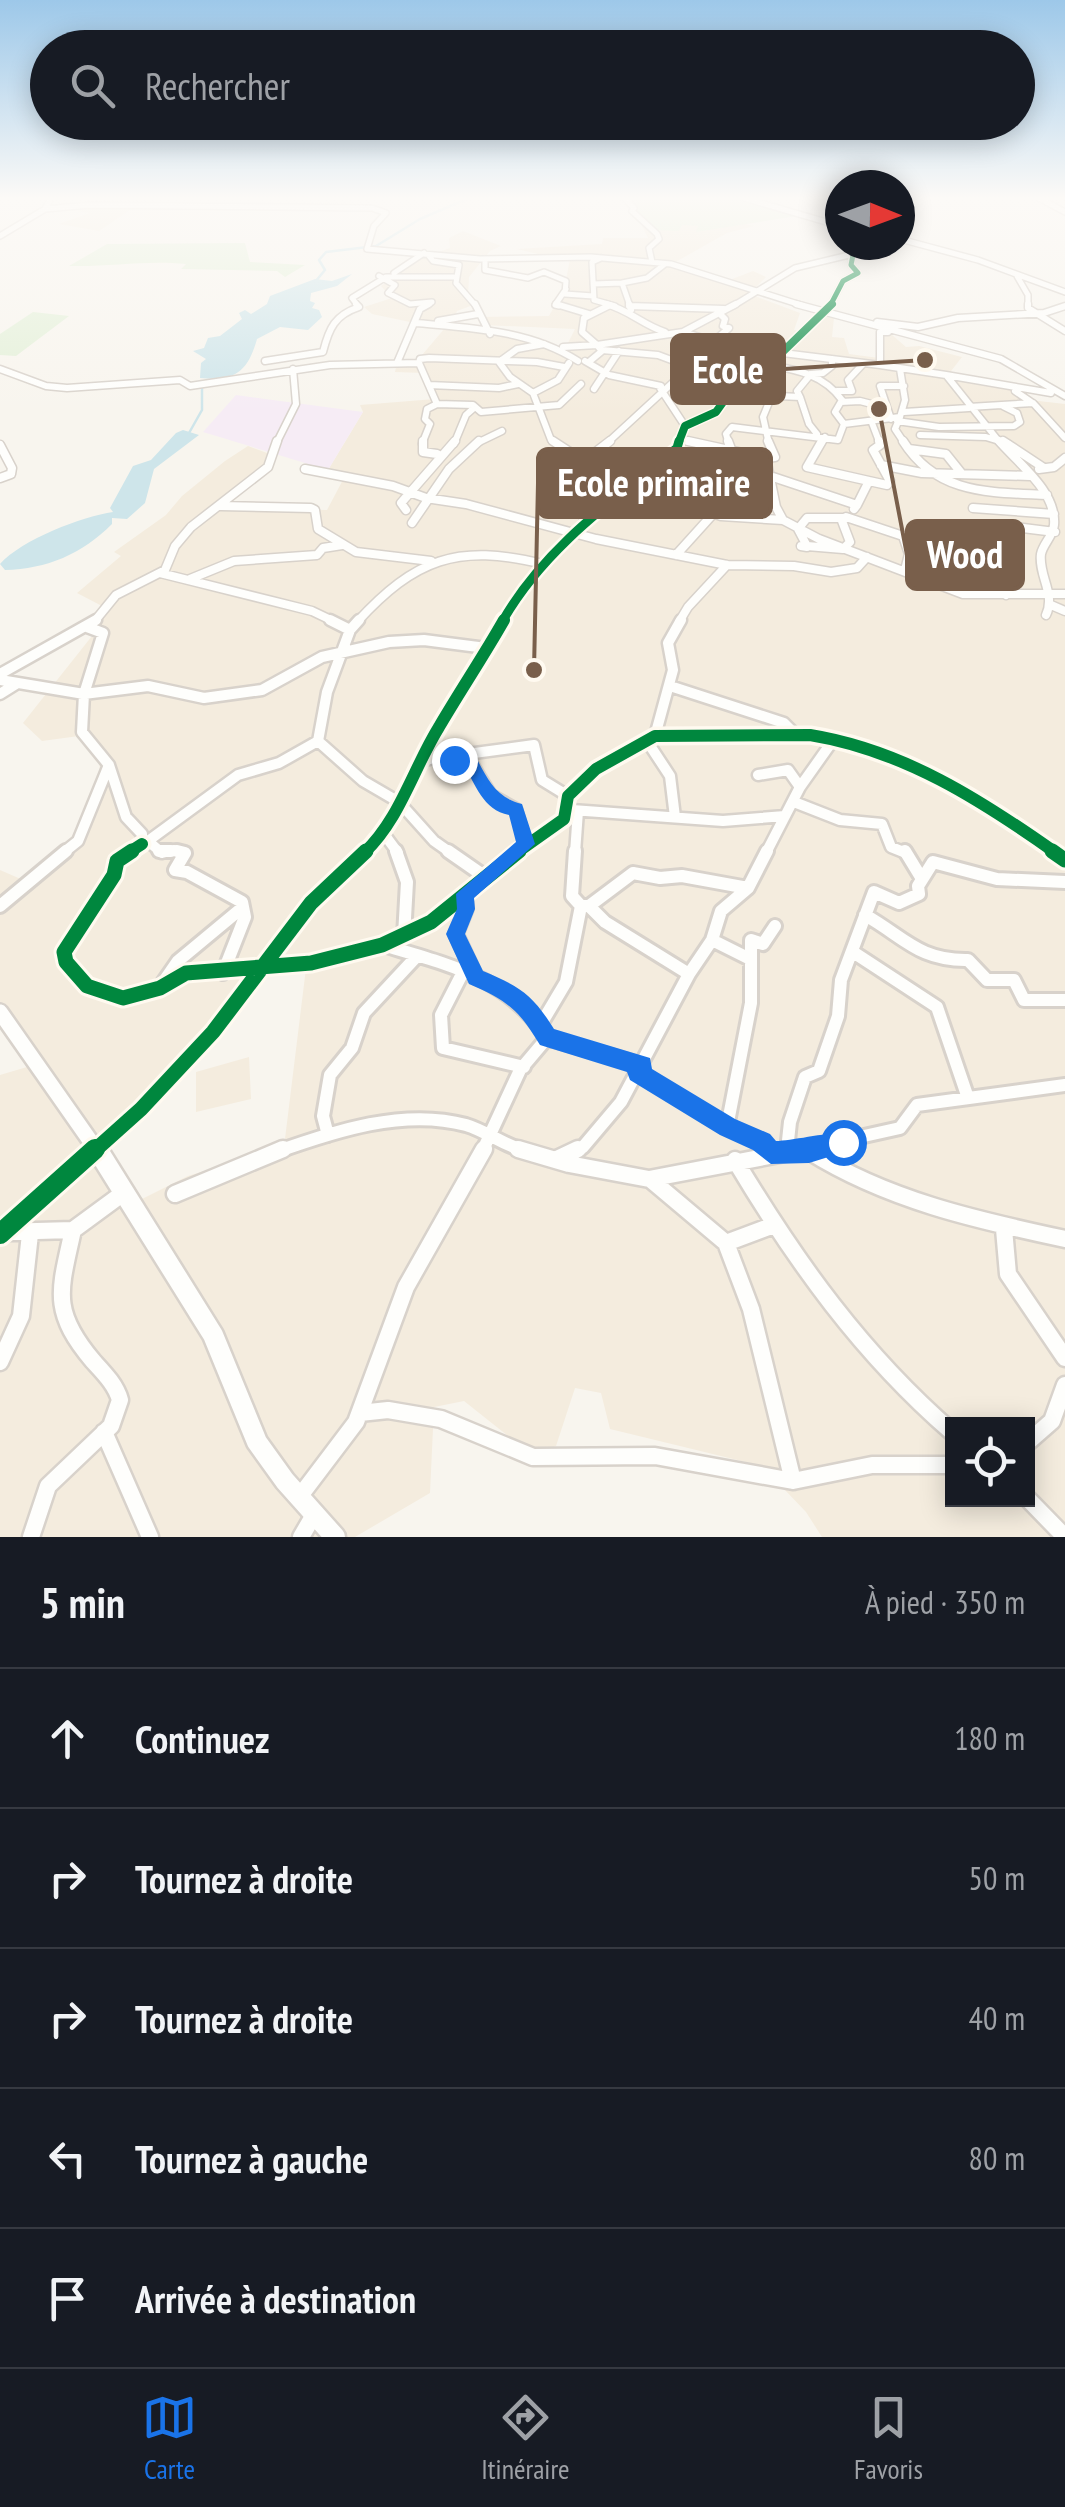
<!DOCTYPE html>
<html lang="fr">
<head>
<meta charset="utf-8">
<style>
  :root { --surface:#171b24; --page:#20242c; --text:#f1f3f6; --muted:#9ea1a6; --line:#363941; --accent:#1a73e8 }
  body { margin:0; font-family:"PT Sans Narrow",sans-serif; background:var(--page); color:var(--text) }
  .controls { position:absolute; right:30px; bottom:30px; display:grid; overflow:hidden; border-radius:0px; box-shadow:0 5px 25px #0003 }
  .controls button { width:90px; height:90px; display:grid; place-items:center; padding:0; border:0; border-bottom:2px solid var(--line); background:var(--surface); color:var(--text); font:50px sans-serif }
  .compass { position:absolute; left:825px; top:170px; width:90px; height:90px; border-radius:50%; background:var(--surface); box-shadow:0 5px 25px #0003; rotate:91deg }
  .stop { position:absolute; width:30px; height:30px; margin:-22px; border:8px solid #1a73e8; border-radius:50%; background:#fff }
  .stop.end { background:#1a73e8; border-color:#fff; box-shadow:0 2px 10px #0008 }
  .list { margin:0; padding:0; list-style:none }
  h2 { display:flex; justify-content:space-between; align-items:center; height:130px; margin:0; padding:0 40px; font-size:42px }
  h2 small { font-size:32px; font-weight:400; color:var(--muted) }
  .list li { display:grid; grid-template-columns:65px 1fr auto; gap:30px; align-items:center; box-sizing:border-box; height:140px; padding:0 40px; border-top:2px solid var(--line) }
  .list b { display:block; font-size:38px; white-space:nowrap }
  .list em { font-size:32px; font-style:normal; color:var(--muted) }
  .icon { flex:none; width:55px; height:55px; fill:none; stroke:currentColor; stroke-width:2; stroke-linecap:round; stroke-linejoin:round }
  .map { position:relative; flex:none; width:1065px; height:1537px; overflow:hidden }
  .search { position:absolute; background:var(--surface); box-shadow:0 5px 25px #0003; left:30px; right:30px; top:30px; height:110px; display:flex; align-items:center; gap:25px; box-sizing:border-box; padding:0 35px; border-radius:55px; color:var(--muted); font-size:38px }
  .sheet { height:830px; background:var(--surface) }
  nav { display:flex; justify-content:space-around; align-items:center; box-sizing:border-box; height:140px; border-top:2px solid var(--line); background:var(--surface); font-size:28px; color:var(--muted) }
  nav a { display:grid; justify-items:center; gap:5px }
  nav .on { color:var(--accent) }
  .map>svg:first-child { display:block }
  .residential { fill:#f4ecde; fill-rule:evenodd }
  .education { fill:#f6ecf5 }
  .green { fill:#e3f0d8 }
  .water { fill:#cee5ea }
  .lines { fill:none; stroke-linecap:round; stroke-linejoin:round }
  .stream { stroke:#cee5ea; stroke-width:2.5 }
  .minor-far5-casing { stroke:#d8d2cb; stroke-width:8 }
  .minor-far4-casing { stroke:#d8d2cb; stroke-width:9 }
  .minor-far3-casing { stroke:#d8d2cb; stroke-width:11 }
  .minor-far2-casing { stroke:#d8d2cb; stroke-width:15 }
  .minor-far1-casing { stroke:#d8d2cb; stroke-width:18 }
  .minor-casing { stroke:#d8d2cb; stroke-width:21 }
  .tertiary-far1-casing { stroke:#d8d2cb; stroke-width:20 }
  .tertiary-casing { stroke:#d8d2cb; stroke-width:25 }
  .minor-far5 { stroke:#fefefc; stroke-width:5 }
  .minor-far4 { stroke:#fefefc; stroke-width:6 }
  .minor-far3 { stroke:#fefefc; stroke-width:8 }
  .minor-far2 { stroke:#fefefc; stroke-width:10 }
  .minor-far1 { stroke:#fefefc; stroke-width:12 }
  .minor { stroke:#fefefc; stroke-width:16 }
  .tertiary-far1 { stroke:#fefefc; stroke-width:15 }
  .tertiary { stroke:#fefefc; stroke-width:20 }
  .cycleway-far5-casing { stroke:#fffaf0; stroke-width:8 }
  .cycleway-far4-casing { stroke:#fffaf0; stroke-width:11 }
  .cycleway-far3-casing { stroke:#fffaf0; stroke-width:14 }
  .cycleway-far2-casing { stroke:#fffaf0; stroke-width:19 }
  .cycleway-far1-casing { stroke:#fffaf0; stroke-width:21 }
  .cycleway-casing { stroke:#fffaf0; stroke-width:26 }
  .cycleway-far5 { stroke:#00873e; stroke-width:5 }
  .cycleway-far4 { stroke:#00873e; stroke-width:8 }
  .cycleway-far3 { stroke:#00873e; stroke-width:9 }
  .cycleway-far2 { stroke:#00873e; stroke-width:12 }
  .cycleway-far1 { stroke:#00873e; stroke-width:15 }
  .cycleway { stroke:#00873e; stroke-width:20 }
  .route { fill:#1a73e8 }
  .leader { fill:none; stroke:#795f4b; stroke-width:4 }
  .callout-dot { fill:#795f4b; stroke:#fffaf0; stroke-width:4 }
  .callout { fill:#795f4b; stroke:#795f4b; stroke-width:4 }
  .callout-label { font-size:38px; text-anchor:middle; font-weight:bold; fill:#fff }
</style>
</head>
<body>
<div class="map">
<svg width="1065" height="1537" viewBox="0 0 1065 1537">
  <rect width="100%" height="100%" fill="#f8f5ee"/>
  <path class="residential" d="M120,206L144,208L130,210L99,231L59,224L90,213L78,211L83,208Z
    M635,212L698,226L697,232L742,223L754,226L727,233L672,264L727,281L753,271L766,277L749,294L800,313L794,330L800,331L820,316L834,318L832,337L844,338L849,354L879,358L877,333L891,334L906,347L919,346L962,357L948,375L1014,388L1030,400L1065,404V1537H822L806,1512L762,1466L610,1429L601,1393L575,1388L556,1446L531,1454L464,1401L434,1407L430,1493L355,1537H0V1075L27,1067L0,1020V870L23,880L74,844L99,801L100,752L79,736L42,741L23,723L92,636L94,614L102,606L77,593L121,556L114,552L166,515L182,496L225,461L248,446L275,456L223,503L261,509L327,510L345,476L328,470L363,412L360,405L435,399L424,373L395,372L397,362H416L445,328L519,338L564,351L575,329L483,325L479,317L549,316L564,289L571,255H542L517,249L602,244L603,238H648ZM307,960L284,1147L188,1176L132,1204L88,1144L141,1109L261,971ZM952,1424H1028V1500H952Z
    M463,231L501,246L490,251L469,277L468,296L473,305L457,311L454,320L410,322L372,314L364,307L392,298L381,286L418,259L450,248L449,238Z
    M249,1057L251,1099L196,1112V1072Z"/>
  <path class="education" d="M236,395L363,412L328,470L203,432Z"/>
  <path class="green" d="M744,198L803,215L696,232L698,226L682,225L679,231L651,230L625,199Z
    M245,243L250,262L305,265L285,277L277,271L181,269L186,264C145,260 111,267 69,266L107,244Z
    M33,312L69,316L16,356L0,355V334Z"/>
  <path class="water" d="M352,274L337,286L311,293L310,301L315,303L312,308L319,310L322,317L308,330L280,327L257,339C248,371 235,382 200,378L201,363L206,359L193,351L204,348L208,338L220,336L242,319L239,313L245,310L251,314L267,304L270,296L315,279L332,281Z
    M183,430L199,435L154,469L145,503L127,519L112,518V524C82,554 47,569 5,570L0,564C21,540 83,516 113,512L110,508L133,466L151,460L176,433Z"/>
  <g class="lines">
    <path class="stream" d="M315,282L325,270L319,260L326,252L376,246L420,219L469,198
      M189,433L202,410V383"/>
    <g class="minor-far5-casing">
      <path id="minor-far5" d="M625,198L634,208L632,211L657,234L659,239L649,248L652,262
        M744,198L840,226
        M1039,198L1065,212
        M45,209L90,205L372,208L386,213L374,226L367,249L480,259L591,257L671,264L804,306
        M900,211L907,214L902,225
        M0,236L45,209L51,198
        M900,239L978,260L1065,292
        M429,256L433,261L459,265L456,283L476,306
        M601,258L592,262L594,300L615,306
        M485,259V270L528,278L544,272L566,281L565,294L593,296
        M394,273L424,253
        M379,276L395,285L388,293L410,304L432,302L425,306
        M1017,276L1028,295V306
        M593,284L622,283
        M358,306L352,298L386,277H454
        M559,306L555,305L566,289
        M630,306L622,283L647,278L665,264
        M733,306L795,268L853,254
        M830,306L843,281L858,273L851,265L855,245"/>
    </g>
    <g class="minor-far4-casing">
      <path id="minor-far4" d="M475,304L490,334
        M556,304L589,314
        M606,304C629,310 643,325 665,332
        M629,304L631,310
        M796,304L1001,359L1065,396
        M1028,304V308L1065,331
        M629,306L724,309
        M438,321L478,314
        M877,322L918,327L958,318L1044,313L1065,306
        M416,323C471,328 530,330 578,361
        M888,332H880V365L946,375L1001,444
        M544,344L517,349L499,362L510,377L533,393L551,440L557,444
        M563,347L597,345L582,332L584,318L608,306
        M689,348L714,346V341L729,328L723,326L725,319L720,314
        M602,350L658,355L682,364
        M783,353L880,365
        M265,361L323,352C329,328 335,315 359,307L356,304
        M585,361L609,375L661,386
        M590,361L602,351L597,345L683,332L776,360
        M397,363L420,309L429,304
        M419,363L437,404L473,405L481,412L559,405L581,384
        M770,365C798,370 824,375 842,400L835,412L844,424
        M0,369L46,386L67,388L180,380L190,386L330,365L419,363L420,359L429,358L537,362L564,367
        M683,372L759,371
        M946,375L1051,393
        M429,385L499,388L518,384
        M660,388L685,426
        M594,389L619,351
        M837,391H852L848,380L863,364
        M1015,391L1034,404L1065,438
        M533,393L558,380L569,363
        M733,394L800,397L797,391L811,374L823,373L832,366V359
        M800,397L809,424L817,434
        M841,402L860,401L887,408
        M969,407L1033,403
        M904,412L969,408
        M900,417L895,429L905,444
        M891,419L880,386H904
        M897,421L939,427L1014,426L1020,422L1017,413L1003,406
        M872,423L880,444
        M920,435L986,437L1009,444
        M681,440L700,444
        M276,444L296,404L293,369
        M422,444L430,424L425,419L427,409L437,404
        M454,444L466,415L475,407
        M475,444L502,431
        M606,444L682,374L690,346L683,332L736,304
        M678,444L685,426L716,412L736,384L764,370L832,304
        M729,444L726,434L732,427L838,440L844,424L900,417L905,400L900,369
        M769,444L763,417L772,395
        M821,444L825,437"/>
    </g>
    <g class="minor-far3-casing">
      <path id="minor-far3" d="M423,441V452L437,454
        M553,441L596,469L613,498
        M688,441L766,458L776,507L783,520
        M728,441L731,449
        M822,441L807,467L869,481
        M903,441C937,495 990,492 1047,495
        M999,441C1019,464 1057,492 1054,525C1053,536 1043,544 1041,554C1038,575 1056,594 1046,615
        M1003,441L1044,468
        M0,445L12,468L11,474L0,478
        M909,449L946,454L962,474
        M766,458L775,457L768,441
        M584,461L610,441
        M881,465L922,473L1030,476
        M305,469L393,486L426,498L466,504L596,539L727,565L794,566L831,572L857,568L867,557
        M1039,469L1054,467L1065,458
        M773,477L857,505L854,509
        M618,495L681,503L721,516L783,520L819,539L963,594H1065
        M857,505L869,481L887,485L890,481L873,450L880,445L879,441
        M221,506L311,508L315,510L318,529L356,552L431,561
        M973,508L1054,514
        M406,510L401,503L455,441
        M846,517L903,536L1002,537L1007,526L1055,532
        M807,518H845L842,521L850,542L843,549L807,546L798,529Z
        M412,523L449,469L479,441
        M583,523L602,480
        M903,536L909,554L905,570
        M930,536L943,558L980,576L1006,595
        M801,546H807V547Z
        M676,555L713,514
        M160,573L312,611L335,622
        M190,579L234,561L317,555L323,548L342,545
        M1051,605L1065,611
        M94,622L116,595L165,570L175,546L191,527L268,467L277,441
        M357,622C415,559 457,543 543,564
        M502,622C543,549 613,500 677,448L679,441
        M679,622L688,607L727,565"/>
    </g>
    <g class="minor-far2-casing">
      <path id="minor-far2" d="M330,620L350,630L359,620
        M350,630L327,692L318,741L363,781L399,802L434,841L451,853
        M0,674L96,620
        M0,680L84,694L148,686L204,698L262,690L322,657L389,642L424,640L486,648
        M670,686L784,723L795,734
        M0,694L16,684
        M655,736L673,670L668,643L681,620
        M647,741L670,776L675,817
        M466,754L491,795L516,809L526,845
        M422,760L534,745L542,780L568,796
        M109,765L126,817L142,834V844L148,841L162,853L174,850L185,853
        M758,775L788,770L800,787
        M794,802L840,820L882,824L891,847L906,853
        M572,810L723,821L785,816
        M384,834L398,853
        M148,841L238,775L279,763L318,741
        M63,853L78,841L109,765L82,732L84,694L103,633L87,627
        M128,853L142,844
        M364,853C400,819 413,769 439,727C460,691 483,657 504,620
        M516,853L564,819L568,796L596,769L655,736L810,735C903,750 981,800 1056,853
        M575,853L578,811
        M766,853L800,787L834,739"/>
    </g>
    <g class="minor-far1-casing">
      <path id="minor-far1" d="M132,851L117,861L114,875L64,952L66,962L87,986L123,998L160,988L186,973L311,963L382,945L431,922L519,851
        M159,851H171
        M177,851L185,853L175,870L187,872L242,902L245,917L223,973
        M396,851L407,882L404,936
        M448,851L484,876
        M575,851L572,896L581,906H589L633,873L660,878L682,876L748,888
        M905,851L922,879
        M1052,851L1065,860
        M465,895L466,909L456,934L476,977
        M0,906L66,851
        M589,906L605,922L689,974
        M865,915C904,937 919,961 968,960L987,980H1014L1024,1000H1065
        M712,940L750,959
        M383,945C446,964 510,978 547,1038L642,1065
        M853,952L937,1007L968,1098
        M463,972L441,1015L443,1048L524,1067
        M160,987L178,961L243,907
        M541,1024L566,982L581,906
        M638,1073L727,1127L762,1142L770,1152
        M727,1127L751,1003V940L763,944L775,926
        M328,1135L323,1116L330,1075L352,1048L364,1013L417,956
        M787,1150L790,1122L805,1077L819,1071L838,1016L841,980L874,892L899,903L919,894L918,886L933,862L997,879L1065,882
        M93,1152L141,1109L213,1032L311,903L366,851
        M276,1152C335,1131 404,1108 466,1125C489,1132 505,1147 530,1152
        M482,1152L520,1070L547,1038
        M572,1152L583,1147L621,1102L689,974L712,940L721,911L748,888L767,851
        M792,1152L900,1128L917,1105L1065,1085"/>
    </g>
    <g class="minor-casing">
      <path id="minor" d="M518,1149L569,1164L649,1179L806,1149
        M768,1149L771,1153
        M809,1151C887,1200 976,1220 1065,1239
        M559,1158L578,1149
        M735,1160C796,1262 862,1354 952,1432
        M650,1179L726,1243L751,1309L793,1481L872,1465H952
        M175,1194L283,1149
        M1004,1229L1008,1274L1065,1358
        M1,1232L73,1230L122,1194
        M0,1234L95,1149
        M726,1243L774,1225
        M0,1362L21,1316L30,1234
        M360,1413L388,1410L441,1419L533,1457L655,1456L793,1481
        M104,1432L150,1537
        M1028,1442L1052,1421L1065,1385
        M300,1496L356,1422L406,1287L484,1149
        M1028,1499L1065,1537
        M31,1537L48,1486L111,1426L120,1400C116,1385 104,1373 93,1361C50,1310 60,1290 73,1230
        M301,1537L315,1513"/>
    </g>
    <g class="tertiary-far1-casing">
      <path id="tertiary-far1" d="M0,1012L98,1152"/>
    </g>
    <g class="tertiary-casing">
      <path id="tertiary" d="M97,1149L213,1335L257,1442L285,1481L335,1537"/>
    </g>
    <use href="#minor-far5" class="minor-far5"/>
    <use href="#minor-far4" class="minor-far4"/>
    <use href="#minor-far3" class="minor-far3"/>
    <use href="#minor-far2" class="minor-far2"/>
    <use href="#minor-far1" class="minor-far1"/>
    <use href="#minor" class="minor"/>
    <use href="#tertiary-far1" class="tertiary-far1"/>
    <use href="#tertiary" class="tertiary"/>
    <g class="cycleway-far5-casing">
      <path id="cycleway-far5" d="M830,306L843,281L858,273L851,265L855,245"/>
    </g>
    <g class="cycleway-far4-casing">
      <path id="cycleway-far4" d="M678,444L685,426L716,412L736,384L764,370L832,304"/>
    </g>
    <g class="cycleway-far3-casing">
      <path id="cycleway-far3" d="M502,622C543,549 613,500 677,448L679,441"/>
    </g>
    <g class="cycleway-far2-casing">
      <path id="cycleway-far2" d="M128,853L142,844
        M364,853C400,819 413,769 439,727C460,691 483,657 504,620
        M516,853L564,819L568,796L596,769L655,736L810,735C903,750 981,800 1056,853"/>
    </g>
    <g class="cycleway-far1-casing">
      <path id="cycleway-far1" d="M132,851L117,861L114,875L64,952L66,962L87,986L123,998L160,988L186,973L311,963L382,945L431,922L519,851
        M1052,851L1065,860
        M93,1152L141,1109L213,1032L311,903L366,851"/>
    </g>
    <g class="cycleway-casing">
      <path id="cycleway" d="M0,1234L95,1149"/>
    </g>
    <use href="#cycleway-far5" class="cycleway-far5"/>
    <use href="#cycleway-far4" class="cycleway-far4"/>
    <use href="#cycleway-far3" class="cycleway-far3"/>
    <use href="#cycleway-far2" class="cycleway-far2"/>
    <use href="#cycleway-far1" class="cycleway-far1"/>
    <use href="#cycleway" class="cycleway"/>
  </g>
  <linearGradient id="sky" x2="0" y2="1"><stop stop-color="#9dc8e9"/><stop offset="0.48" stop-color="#fcfaf7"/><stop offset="1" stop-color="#fcfaf7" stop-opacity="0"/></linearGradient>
  <rect width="1065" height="413" fill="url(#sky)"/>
  <path class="route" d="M466,748L472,750C486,775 493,797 522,804L535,844L474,898L475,909L465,934L483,971C521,987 532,994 554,1029L650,1058L652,1069L735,1119L770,1134L776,1141C793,1141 841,1129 851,1134L855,1142L851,1150L809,1163L771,1164L753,1150L720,1135L630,1080L627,1072L540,1045C518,1009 508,1001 469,984L446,934L457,909L456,894L516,842L509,815C483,810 475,784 463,763L454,766L446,760Z"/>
  <path class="leader" d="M925 360L784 369M534 670L538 483M879 409L907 555"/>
  <g class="callout-dot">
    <circle cx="925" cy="360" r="10"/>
    <circle cx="534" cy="670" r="10"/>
    <circle cx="879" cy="409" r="10"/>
  </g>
  <g class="callout">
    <rect x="672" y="335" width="112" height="68" rx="10"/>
    <rect x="538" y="449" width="233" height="68" rx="10"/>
    <rect x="907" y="521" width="116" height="68" rx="10"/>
  </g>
  <g class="callout-label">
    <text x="728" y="383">Ecole</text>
    <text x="654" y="496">Ecole primaire</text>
    <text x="965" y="568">Wood</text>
  </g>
</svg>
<div class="controls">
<button><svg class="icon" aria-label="locate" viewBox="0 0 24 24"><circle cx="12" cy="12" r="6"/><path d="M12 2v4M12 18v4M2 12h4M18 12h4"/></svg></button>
</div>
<svg class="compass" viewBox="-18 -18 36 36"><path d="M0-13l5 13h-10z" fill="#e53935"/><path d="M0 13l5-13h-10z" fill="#9ea1a6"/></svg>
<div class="stop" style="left:843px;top:1142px"></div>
<div class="stop end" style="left:454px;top:760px"></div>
<div class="search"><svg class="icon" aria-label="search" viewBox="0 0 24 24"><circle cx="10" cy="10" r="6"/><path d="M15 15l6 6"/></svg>Rechercher</div>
</div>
<section class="sheet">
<h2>5 min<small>À pied · 350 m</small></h2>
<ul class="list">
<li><svg class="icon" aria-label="ahead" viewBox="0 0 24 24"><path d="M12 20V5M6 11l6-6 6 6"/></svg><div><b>Continuez</b></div><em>180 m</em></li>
<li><svg class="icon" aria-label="right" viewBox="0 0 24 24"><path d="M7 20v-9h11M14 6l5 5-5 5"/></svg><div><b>Tournez à droite</b></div><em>50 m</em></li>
<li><svg class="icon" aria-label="right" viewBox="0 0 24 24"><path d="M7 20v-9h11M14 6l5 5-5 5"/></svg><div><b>Tournez à droite</b></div><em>40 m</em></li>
<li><svg class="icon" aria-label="left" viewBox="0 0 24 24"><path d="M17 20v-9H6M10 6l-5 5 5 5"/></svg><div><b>Tournez à gauche</b></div><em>80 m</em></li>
<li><svg class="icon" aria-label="arrive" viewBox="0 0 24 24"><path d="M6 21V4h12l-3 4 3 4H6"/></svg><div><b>Arrivée à destination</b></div></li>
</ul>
</section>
<nav>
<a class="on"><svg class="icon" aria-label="map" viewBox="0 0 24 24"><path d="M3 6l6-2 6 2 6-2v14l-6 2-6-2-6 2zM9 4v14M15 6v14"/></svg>Carte</a>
<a><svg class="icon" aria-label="directions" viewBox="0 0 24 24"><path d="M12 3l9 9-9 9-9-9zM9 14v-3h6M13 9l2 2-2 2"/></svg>Itinéraire</a>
<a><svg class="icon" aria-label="saved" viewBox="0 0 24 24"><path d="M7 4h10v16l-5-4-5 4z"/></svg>Favoris</a>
</nav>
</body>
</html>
